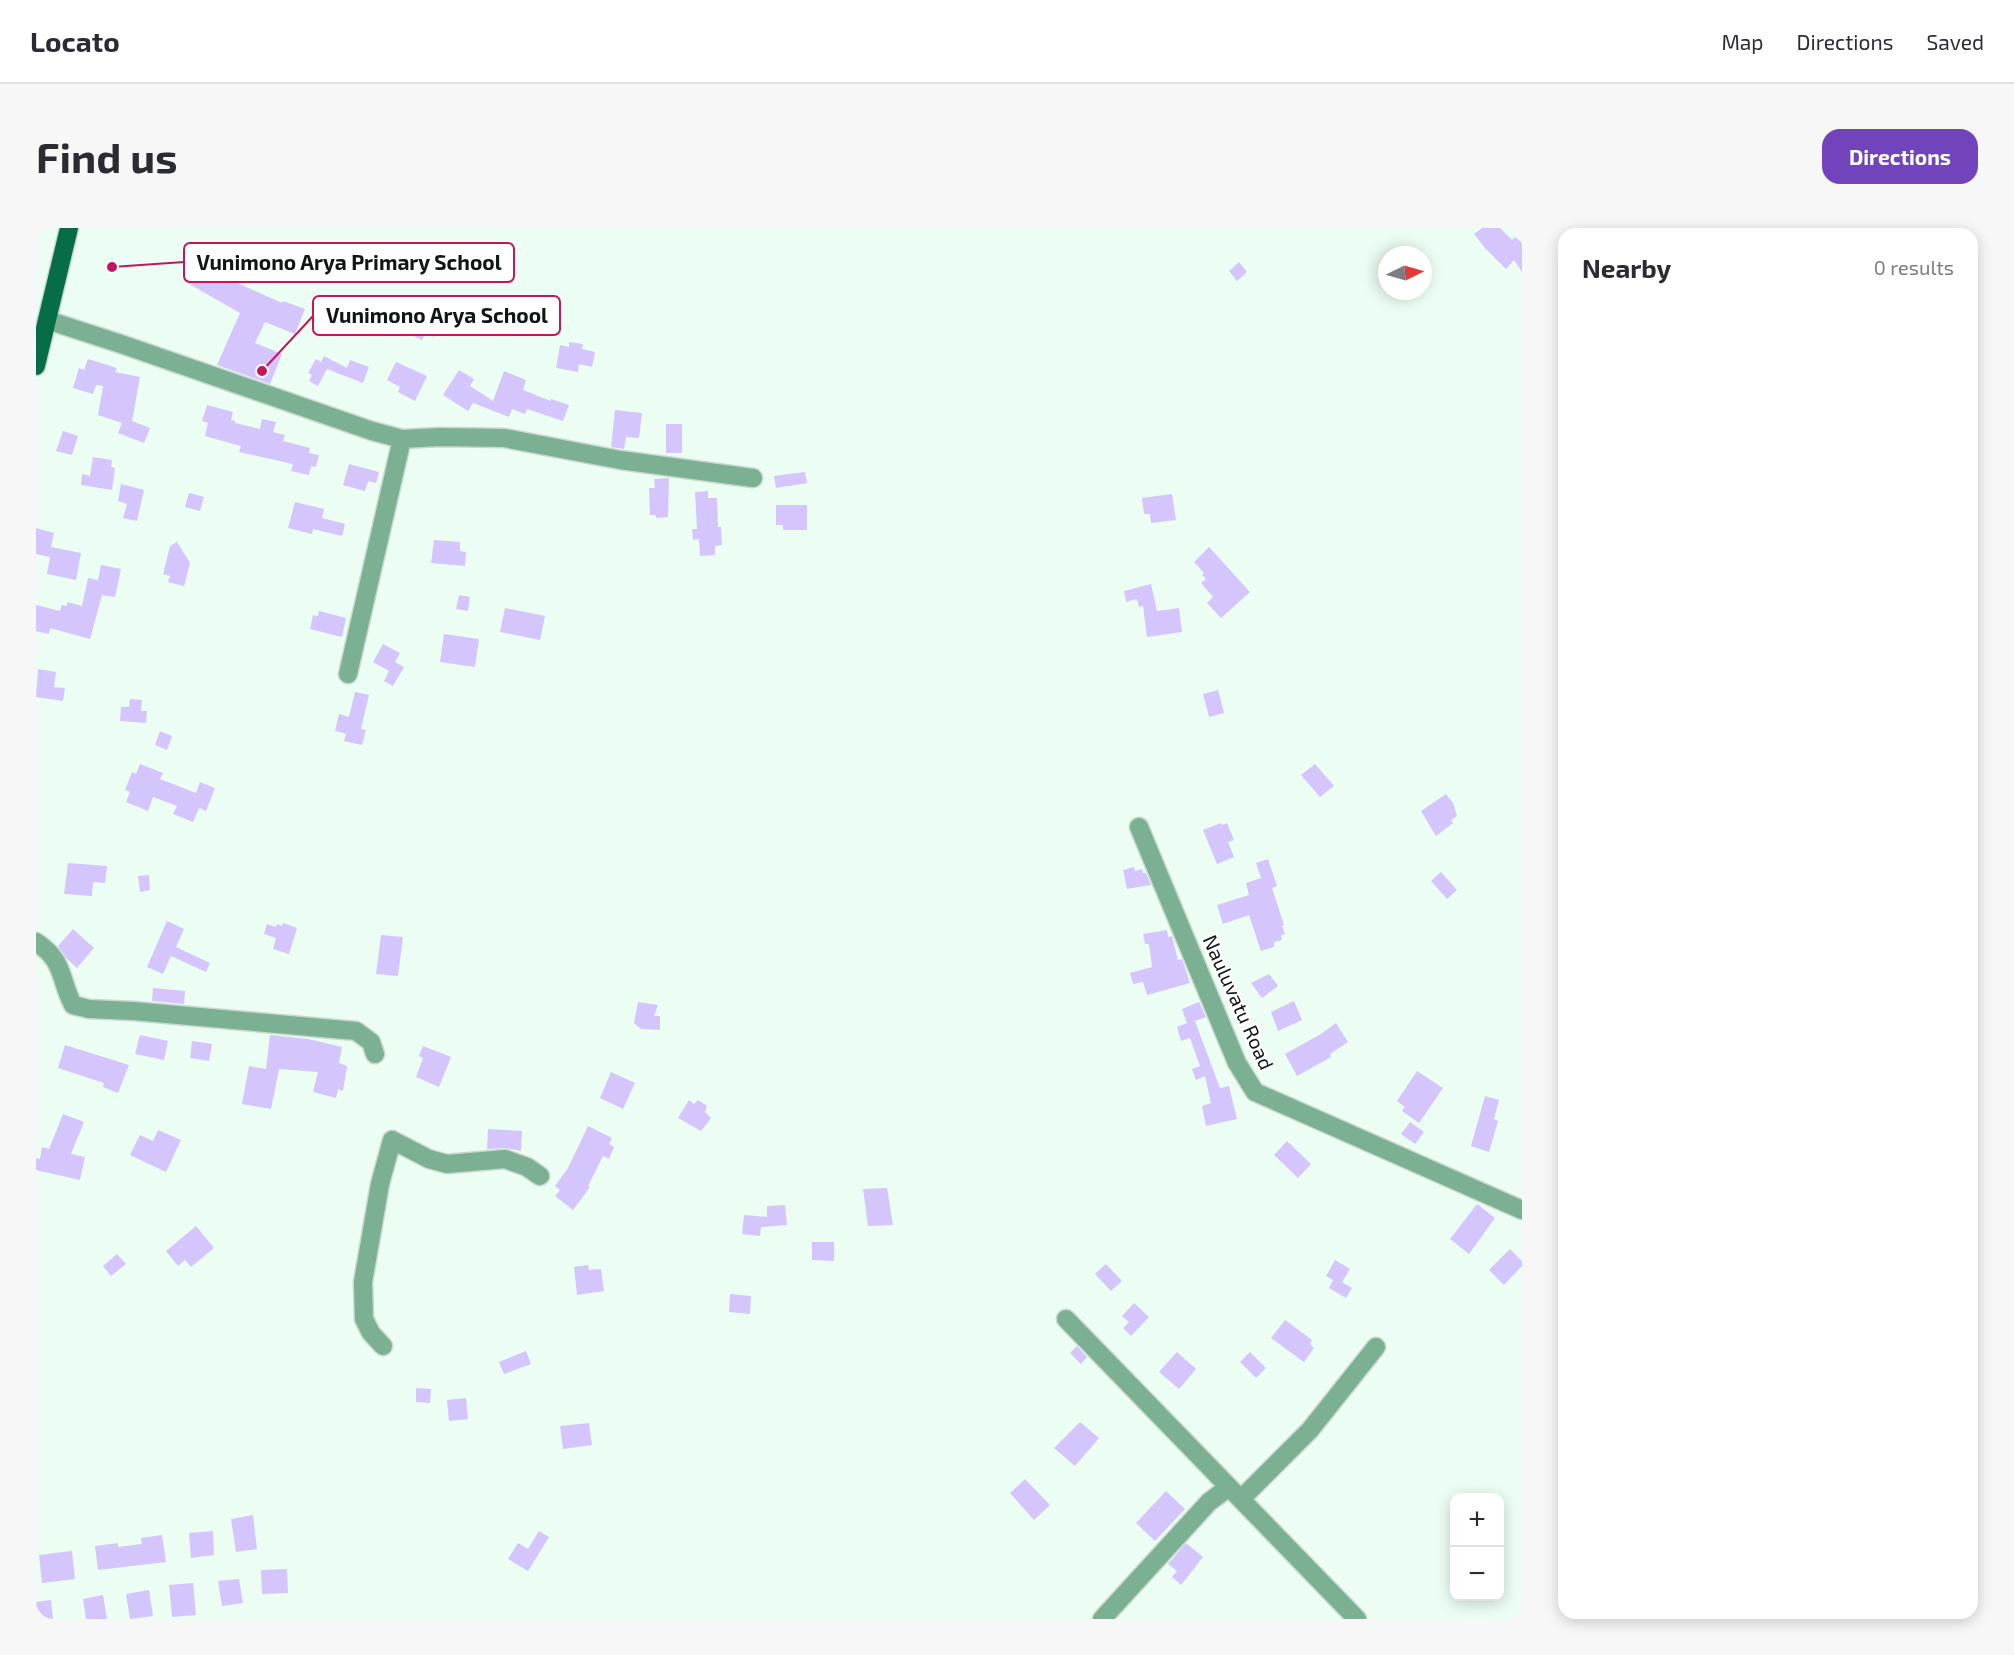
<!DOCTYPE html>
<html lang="en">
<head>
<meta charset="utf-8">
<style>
  :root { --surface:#fff; --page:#f7f7f7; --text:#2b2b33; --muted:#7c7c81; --line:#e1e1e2; --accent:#7244bc }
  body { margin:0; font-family:"Exo 2",sans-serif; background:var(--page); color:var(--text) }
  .controls { position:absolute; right:18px; bottom:18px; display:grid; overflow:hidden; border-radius:12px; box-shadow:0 3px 15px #0003 }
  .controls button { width:54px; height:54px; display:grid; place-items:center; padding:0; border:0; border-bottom:2px solid var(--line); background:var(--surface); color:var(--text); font:30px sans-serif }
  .compass { position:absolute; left:1342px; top:18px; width:54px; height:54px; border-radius:50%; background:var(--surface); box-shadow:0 3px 15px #0003; rotate:85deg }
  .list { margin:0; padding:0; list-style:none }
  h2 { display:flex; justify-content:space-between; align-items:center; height:78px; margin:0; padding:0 24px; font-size:26px }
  h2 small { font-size:20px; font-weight:400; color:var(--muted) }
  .map { position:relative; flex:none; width:1486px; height:1391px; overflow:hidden; border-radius:18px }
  header { display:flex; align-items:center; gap:36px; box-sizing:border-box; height:84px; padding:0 30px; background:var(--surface); border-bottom:2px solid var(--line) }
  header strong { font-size:28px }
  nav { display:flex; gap:33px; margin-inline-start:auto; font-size:21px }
  .intro { display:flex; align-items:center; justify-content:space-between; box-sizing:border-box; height:144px; padding:0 36px }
  h1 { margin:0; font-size:42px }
  .button { padding:15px 27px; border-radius:18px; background:var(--accent); color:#fff; font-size:21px; font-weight:700 }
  main { display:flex; gap:36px; padding:0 36px }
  aside { flex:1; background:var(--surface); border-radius:18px; box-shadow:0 3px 15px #0003 }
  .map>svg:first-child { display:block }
  .building { fill:#d4c5fc }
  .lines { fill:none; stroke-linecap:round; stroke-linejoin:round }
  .minor-casing { stroke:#c9d8cf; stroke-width:21 }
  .major-casing { stroke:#c9d8cf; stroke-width:21 }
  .minor { stroke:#7bb093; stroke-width:18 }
  .major { stroke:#066d46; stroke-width:18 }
  .labels { text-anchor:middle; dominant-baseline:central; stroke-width:5; stroke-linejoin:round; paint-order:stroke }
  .street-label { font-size:20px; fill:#101613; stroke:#fff }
  .leader { fill:none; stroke:#c2185b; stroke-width:2 }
  .callout-dot { fill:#c2185b; stroke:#fff; stroke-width:2 }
  .callout { fill:#fff; stroke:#c2185b; stroke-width:2 }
  .callout-label { font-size:21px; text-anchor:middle; font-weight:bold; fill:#101613 }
</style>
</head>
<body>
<header>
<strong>Locato</strong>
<nav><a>Map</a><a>Directions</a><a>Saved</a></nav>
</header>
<div class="intro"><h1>Find us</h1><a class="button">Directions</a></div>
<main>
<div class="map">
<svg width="1486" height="1391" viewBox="0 0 1486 1391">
  <rect width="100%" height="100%" fill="#ecfdf3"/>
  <path class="building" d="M1446,0H1464L1476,12L1479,9L1486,15V44L1478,32L1470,41L1449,20L1438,6Z
    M160,31L199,54L246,75L247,73L269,81L259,106L229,94L219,115L246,126L234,156L181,137L204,85L148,53Z
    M1203,34L1211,44L1201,53L1193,43Z
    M383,76L408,89L398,109L390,105L386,112L369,104Z
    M533,114L547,116L546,121L559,124L556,139L543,136L542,144L520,140L524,117L533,119Z
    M288,128L311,140L314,132L333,139L327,155L291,141L282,158L273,153L276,147L272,145L280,131L285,134Z
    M52,131L81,140L79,144L104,149L96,193L114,200L108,215L82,205L86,195L62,187L67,158L60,157L57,166L37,160L43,140L48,142Z
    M360,134L391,148L379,173L362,164L364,159L351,152Z
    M423,142L438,151L434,158L457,173L468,143L490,152L487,162L515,173V171L533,177L527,193L491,181L489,186L476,181L473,189L437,175L432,183L407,167Z
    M171,177L197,184L195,192L199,193V195L224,201L226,191L240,194L237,204L249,207L247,213L274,220L273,225L283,227L280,239L275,238L273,247L255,243L257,236L203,224L205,218L169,208L172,195L166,193Z
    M579,182L606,185L603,210L590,209L588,221L575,219Z
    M630,196H646V225H630Z
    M27,203L42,208L36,227L20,223Z
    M57,229L76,232L75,239L79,240L76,262L45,257L46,246L54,248Z
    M313,236L343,244L340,255L332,253L329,263L307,257Z
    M769,244L771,255L740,260L738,248Z
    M633,250L632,289L620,290V287H614L613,260H619L618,251Z
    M85,256L108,262L101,293L87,290L91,276L82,273Z
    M672,263V270H681L682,299H685L686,317L679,318V327L664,328L663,311L657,312L656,301H661L659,264Z
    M153,265L168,269L164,283L149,279Z
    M1136,266L1140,292L1115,295L1114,286H1108L1106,270Z
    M259,274L288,281L286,290L309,296L306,308L277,301L276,306L252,300Z
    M740,277H771V302H747V297H740Z
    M0,300L18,305L15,319L45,325L40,352L11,346L14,329L0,326Z
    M398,312L424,314V323L430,324L429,338L395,335Z
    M141,314L154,335L148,358L132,354L134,348L127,346L134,318Z
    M1173,319L1214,364L1185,390L1171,375L1177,369L1165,355L1170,351L1166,347L1168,345L1158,334Z
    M65,337L85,341L79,369L66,367L54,411L14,400L13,406L0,403V377L24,383L26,377L31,378V374L46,378L52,350L62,352Z
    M1115,356L1121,383L1143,380L1146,404L1111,409L1107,378L1103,379L1101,371L1090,374L1088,363Z
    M423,367L434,369L432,383L420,381Z
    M469,380L509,388L504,412L464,404Z
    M283,383L310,390L306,409L274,401L277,387L282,388Z
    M408,406L443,411L439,439L404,434Z
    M347,416L364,425L359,434L368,439L357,458L348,453L353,443L337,434Z
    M2,441L20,444L18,459L29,460L27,473L0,469Z
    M1182,462L1188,485L1173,489L1167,466Z
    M319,464L333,467L325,501L330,502L326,517L308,513L310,506L299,503L303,486L313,489Z
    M94,471L106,472L105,483H111L110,495L84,493L85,479H93Z
    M124,503L136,508L131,522L119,517Z
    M104,536L127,545L124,551L160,565L164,554L179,560L170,583L163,580L157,594L137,586L141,578L117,569L112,583L90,574L94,564L89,562L96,544L100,546Z
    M1279,536L1298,558L1284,569L1265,547Z
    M1410,566L1417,575L1421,588L1415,592L1417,595L1400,608L1385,583Z
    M1185,595L1186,597L1191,595L1198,612L1192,614L1198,629L1181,636L1167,602Z
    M1232,631L1241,658L1236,660L1248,697L1246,698L1249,706L1245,707L1246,712L1238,714V719L1225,723L1213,687L1187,696L1181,677L1213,667L1210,655L1225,650L1220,635Z
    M32,635L71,638L69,655L57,654L56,668L28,666Z
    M1098,639L1099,643L1106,641L1107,645H1110L1115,657L1091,661L1087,642Z
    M1405,644L1421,662L1411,671L1395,653Z
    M113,647L114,662L104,664L102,648Z
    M131,693L148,701L140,719L174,735L170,744L135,728L127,746L111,739Z
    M247,695L261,700L253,726L237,721L240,710L228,706L231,696L240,699L241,696L246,698Z
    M37,701L58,720L41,740L31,731L22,718Z
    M1131,702L1132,709L1136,708L1142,732L1146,731L1154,755L1111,767L1107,754L1097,756L1094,745L1116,739L1113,716H1109L1107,706Z
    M345,707L367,709L362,748L340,746Z
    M1233,746L1242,758L1226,770L1215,755Z
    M117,760L149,763L148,776L116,773Z
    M1258,773L1266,792L1242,803L1235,784Z
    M602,774L622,777L618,788H624V802L605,801L598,795Z
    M1163,774L1170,789L1159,793L1184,860L1193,858L1201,891L1170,898L1166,878L1175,875L1169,848L1160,852L1156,841L1164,838L1154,810L1145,813L1141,799L1151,795L1146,781Z
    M1300,795L1312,814L1294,826L1295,829L1261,848L1249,826L1285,806Z
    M104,807L132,813L128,832L99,826Z
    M234,807L272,811L306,819L303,835L311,838L307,863L302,861L300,870L277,864L282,844L243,841L235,881L206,876L213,838L230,841Z
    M156,813L176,816L173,833L154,830Z
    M29,817L93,837L82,865L67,859L68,855L22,840Z
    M387,818L415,829L403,859L380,849L387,830L383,828Z
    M1381,843L1407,860L1383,895L1366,883L1369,879L1361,873Z
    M575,844L599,855L587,881L564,870Z
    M1449,868L1463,872L1458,891L1462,893L1453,924L1435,918Z
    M653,872L658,876L662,872L671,878L669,884L675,890L665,903L642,890Z
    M27,886L48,894L35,926L49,929L44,952L0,942V930L4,931L6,919L13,921Z
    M1374,894L1388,904L1379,916L1365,906Z
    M552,898L576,910L573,916L578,919L573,931L567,928L552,958L554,959L537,982L519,968L524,962L519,958L532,940Z
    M452,901L486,903L485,923L469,920L451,921Z
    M122,902L145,912L130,944L94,927L104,907L117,913Z
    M1251,913L1275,936L1262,950L1238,927Z
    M851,960L857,997L832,998L827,961Z
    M1441,976L1459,990L1433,1026L1414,1011Z
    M749,977L751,997L725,999L724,1008L706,1006L708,987L731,989V978Z
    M160,998L178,1020L155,1039L149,1032L142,1038L130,1023Z
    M776,1014H798V1033L776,1032Z
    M1474,1021L1486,1033V1038L1468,1057L1453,1042Z
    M81,1026L90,1036L75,1048L67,1038Z
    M1299,1032L1314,1041L1306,1054L1316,1060L1310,1070L1293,1060L1297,1052L1290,1048Z
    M1070,1036L1086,1053L1075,1063L1059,1046Z
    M552,1037L553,1042L565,1041L568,1063L541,1067L538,1039Z
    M694,1066L715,1068L714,1086L693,1084Z
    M1098,1075L1113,1089L1095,1108L1087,1100L1093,1094L1086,1088Z
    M1249,1092L1276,1112L1274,1116L1278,1120L1268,1134L1235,1110Z
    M1041,1118L1051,1129L1045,1136L1034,1125Z
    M490,1123L495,1136L468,1146L463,1134Z
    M1141,1124L1160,1141L1143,1161L1123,1144Z
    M1214,1124L1230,1140L1220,1150L1204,1134Z
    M380,1160L395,1161L394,1175L380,1174Z
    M430,1170L432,1191L413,1193L411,1172Z
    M1044,1194L1063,1210L1039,1238L1018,1220Z
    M553,1195L556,1217L527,1221L524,1198Z
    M989,1251L1014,1277L998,1292L974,1265Z
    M1130,1263L1149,1281L1119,1313L1100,1295Z
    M217,1287L221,1321L200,1324L195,1291Z
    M177,1303L178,1327L155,1330L153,1305Z
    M503,1303L513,1309L492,1343L472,1331L482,1315L492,1321Z
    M126,1307L130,1334L62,1342L59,1318L82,1315V1319L106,1316L105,1310Z
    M1150,1315L1167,1329L1145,1357L1136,1349L1141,1343L1132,1336Z
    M36,1323L39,1351L6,1355L3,1327Z
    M251,1341L252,1365L226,1366L225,1342Z
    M203,1351L207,1375L186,1378L182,1353Z
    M157,1355L160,1387L136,1389L133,1357Z
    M113,1362L117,1388L94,1391L90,1366Z
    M67,1367L71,1391H50L47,1371Z
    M15,1372L17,1391H0V1374Z"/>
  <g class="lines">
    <g class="minor-casing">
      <path id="minor" d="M11,92L85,116L336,203L366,211L404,209L468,210L584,232L717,250
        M312,446L366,211
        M1103,599L1201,835L1219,864L1486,982
        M0,714C29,733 23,750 37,777L53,781L97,783L320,803L335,814L339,826
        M1030,1091L1321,1391
        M347,1118L335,1105L328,1091L327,1054L344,956L356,912L393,931L411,936L469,931L491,939L504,948
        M1205,1271L1274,1202L1340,1119
        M1066,1391L1173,1274L1193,1259"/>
    </g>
    <g class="major-casing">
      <path id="major" d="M0,138L33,0"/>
    </g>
    <use href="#minor" class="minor"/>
    <use href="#major" class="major"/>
  </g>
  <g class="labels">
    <g class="street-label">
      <text transform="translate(1203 774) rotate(66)">Nauluvatu Road</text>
    </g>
  </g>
  <path class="leader" d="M76 39L148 34M226 143L277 88"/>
  <g class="callout-dot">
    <circle cx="76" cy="39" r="6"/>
    <circle cx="226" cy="143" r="6"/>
  </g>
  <g class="callout">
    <rect x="148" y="15" width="330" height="39" rx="6"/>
    <rect x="277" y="68" width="247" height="39" rx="6"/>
  </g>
  <g class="callout-label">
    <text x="313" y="42">Vunimono Arya Primary School</text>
    <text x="401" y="95">Vunimono Arya School</text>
  </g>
</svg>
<div class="controls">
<button>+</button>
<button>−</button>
</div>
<svg class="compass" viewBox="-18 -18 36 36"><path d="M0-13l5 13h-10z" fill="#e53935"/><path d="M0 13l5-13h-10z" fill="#7c7c81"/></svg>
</div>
<aside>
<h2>Nearby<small>0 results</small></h2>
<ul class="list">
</ul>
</aside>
</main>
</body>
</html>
